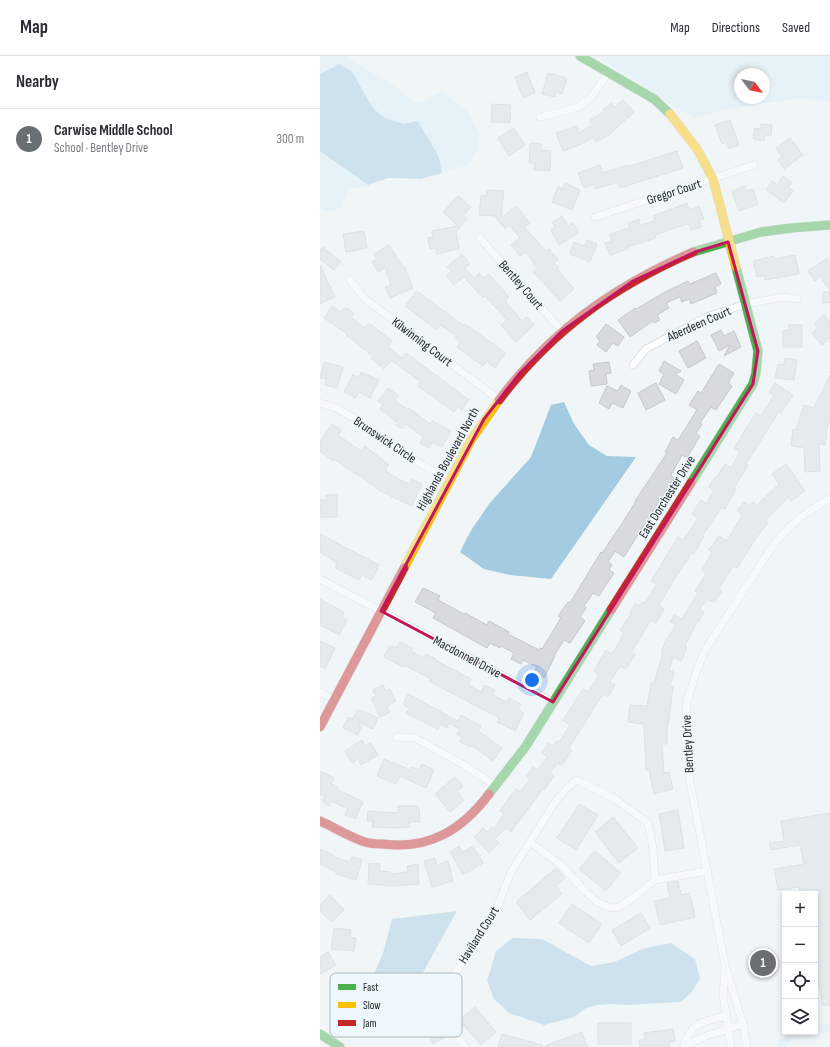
<!DOCTYPE html>
<html lang="en">
<head>
<meta charset="utf-8">
<style>
  :root { --surface:#fff; --page:#f7f7f7; --text:#2b2b33; --muted:#7c7c81; --line:#e1e1e2; --accent:#6a6f71 }
  body { margin:0; font-family:"Sofia Sans Condensed",sans-serif; background:var(--page); color:var(--text) }
  .controls { position:absolute; right:12px; bottom:12px; display:grid; overflow:hidden; border-radius:0px; box-shadow:0 2px 6px #0003 }
  .controls button { width:36px; height:36px; display:grid; place-items:center; padding:0; border:0; border-bottom:1px solid var(--line); background:var(--surface); color:var(--text); font:20px sans-serif }
  .compass { position:absolute; left:414px; top:12px; width:36px; height:36px; border-radius:50%; background:var(--surface); box-shadow:0 2px 6px #0003; rotate:122deg }
  .you { position:absolute; left:212px; top:624px; width:14px; height:14px; margin:-10px; border:3px solid #fff; border-radius:50%; background:#1a73e8; box-shadow:0 0 0 6px #1a73e833 }
  .badge { display:grid; place-items:center; width:26px; height:26px; border-radius:50%; background:var(--accent); color:#fff; font-size:13px; font-weight:700 }
  .pin { position:absolute; translate:-50% -50%; border:2px solid #fff; box-shadow:0 1px 4px #0006 }
  .list { margin:0; padding:0; list-style:none }
  h2 { display:flex; justify-content:space-between; align-items:center; height:52px; margin:0; padding:0 16px; font-size:17px }
  h2 small { font-size:13px; font-weight:400; color:var(--muted) }
  .list li { display:grid; grid-template-columns:26px 1fr auto; gap:12px; align-items:center; box-sizing:border-box; height:60px; padding:0 16px; border-top:1px solid var(--line) }
  .list b { display:block; font-size:15px; white-space:nowrap }
  .list p { margin:0; font-size:13px; white-space:nowrap; color:var(--muted) }
  .list em { font-size:13px; font-style:normal; color:var(--muted) }
  .icon { flex:none; width:22px; height:22px; fill:none; stroke:currentColor; stroke-width:2; stroke-linecap:round; stroke-linejoin:round }
  .map { position:relative; flex:none; width:510px; height:991px; overflow:hidden }
  header { display:flex; align-items:center; gap:24px; box-sizing:border-box; height:56px; padding:0 20px; background:var(--surface); border-bottom:1px solid var(--line) }
  header strong { font-size:19px }
  nav { display:flex; gap:22px; margin-inline-start:auto; font-size:14px }
  main { display:flex }
  aside { flex:1; background:var(--surface) }
  .map>svg:first-child { display:block }
  .green { fill:#dbeef9; fill-rule:evenodd }
  .water { fill:#a4cbe2 }
  .building { fill:#d7dbdd; stroke:#c5c9cb }
  .lines { fill:none; stroke-linecap:round; stroke-linejoin:round }
  .street-casing { stroke:#caced0; stroke-width:8 }
  .fast-casing { stroke:#caced0; stroke-width:10 }
  .slow-casing { stroke:#caced0; stroke-width:10 }
  .jam-casing { stroke:#caced0; stroke-width:10 }
  .street { stroke:#fdfefe; stroke-width:7 }
  .fast { stroke:#4caf50; stroke-width:9 }
  .slow { stroke:#ffc107; stroke-width:9 }
  .jam { stroke:#c62828; stroke-width:9 }
  .marked { fill:none; stroke:#c2185b; stroke-width:3; stroke-linejoin:round }
  .labels { text-anchor:middle; dominant-baseline:central; stroke-width:3; stroke-linejoin:round; paint-order:stroke }
  .street-label { font-size:13px; fill:#222628; stroke:#edf7fc }
  .key { fill:#edf7fc; stroke:#b0b8bc; stroke-width:1 }
  .key-label { font-size:11px; fill:#222628 }
</style>
</head>
<body>
<header>
<strong>Map</strong>
<nav><a>Map</a><a>Directions</a><a>Saved</a></nav>
</header>
<main>
<aside>
<h2>Nearby<small></small></h2>
<ul class="list">
<li><span class="badge">1</span><div><b>Carwise Middle School</b><p>School · Bentley Drive</p></div><em>300 m</em></li>
</ul>
</aside>
<div class="map">
<svg width="510" height="991" viewBox="0 0 510 991">
  <rect width="100%" height="100%" fill="#f0f6f8"/>
  <path class="green" d="M0,0H25L75,30L95,47L102,46L122,35L147,55L160,77L156,96L148,109L122,117L119,101L98,65L84,68L65,62L53,52L44,37L20,8L0,18Z
    M276,0H510V46L483,42L419,51L373,62ZM420,18H444V42H420Z
    M0,95L48,129L39,132H30L22,152L8,156L0,152Z
    M510,967V976L477,982L472,984L466,991H456C466,972 477,976 495,976V970Z"/>
  <path class="water" d="M19,8L32,16L53,52L65,62L84,68L98,65L119,101L122,117L101,123L68,122L48,129L0,95V18Z
    M244,346L254,368L269,389L287,400L316,401L231,523L190,519L164,513L140,496L150,476L169,448L211,401L231,349Z
    M137,855L70,976L36,968L28,958L34,945L51,925L63,897L72,863Z
    M193,882L222,883L271,910L294,906L325,892L351,887L375,903L380,922L372,936L361,946L307,949L290,948L277,949L266,952L254,961L224,969L189,957L174,943L167,925L176,895Z"/>
  <path class="building" d="M207,16L215,37L203,42L195,21Z
    M228,17L247,22L242,38L236,36L235,41L222,38Z
    M303,44L314,56L290,78L276,86L273,81L262,88L243,95L236,77L256,70L258,77L273,69L270,64L284,56L283,54L291,47L295,51Z
    M172,48L191,49L190,67L171,66Z
    M410,64L419,89L409,93L407,86L402,88L395,69Z
    M441,68L452,69L451,80L445,79L444,85L433,83L435,72L440,73Z
    M194,72L205,89L189,100L178,82Z
    M470,82L483,99L464,113L458,104L462,101L456,92Z
    M210,87L221,88V94L231,95L230,115L214,114L215,107H209Z
    M357,95L363,112L300,132L298,126L276,133L274,128L264,132L258,117L280,109L283,117L307,109V111Z
    M463,120L472,127L469,131L473,135L464,147L446,134L452,125L457,129Z
    M245,127L260,134L252,154L232,146L238,131L243,133Z
    M425,130L426,135L433,133L438,148L419,155L412,135Z
    M167,134L184,135L181,162L196,150L210,167L204,171L226,195L229,193L238,203L234,207L239,212L237,213L254,233L240,245L213,216L217,213L213,207L214,206L205,196L200,200L191,189L200,182L189,169L185,173L175,160L159,159L161,139L167,140Z
    M138,140L151,151L143,160L147,163L136,176L139,193L117,198L116,192L110,193L108,182L113,181L112,175L138,170L123,156Z
    M367,147L369,154L379,150L384,163L379,164L381,171L371,174L369,168L363,169L335,179L336,182L308,191V193L290,199L285,187L292,185L290,178L310,172L308,167L319,163L320,169L335,165L333,160Z
    M242,160L248,170L253,167L258,175V177L239,189L231,174L235,171L232,167Z
    M44,175L47,192L26,196L23,178Z
    M267,184L277,188L270,206L250,198L254,186L265,190Z
    M69,189L83,211H85L93,232L70,242L65,231L71,229L65,212L58,216L52,206L57,203L54,198Z
    M3,191L21,206L14,214L0,203V194Z
    M142,198L150,208L145,212L154,222L159,217L164,222L169,218L189,241L185,245L192,253L202,265L207,261L214,269L196,286L181,269L187,264L165,240L163,242L144,221L134,229L126,220L131,215L127,211Z
    M475,199L479,218L445,224L444,219L437,221L433,205L454,200L455,203Z
    M507,202L510,206V235L503,225L502,219L495,225L488,215Z
    M0,209L15,241L0,248Z
    M396,217L401,228L395,231L397,237L371,248L369,243L362,246L360,241L346,247L349,252L337,259L340,264L334,267L333,265L310,281L298,264L315,252L316,253L345,236L368,225L370,228Z
    M97,235L144,270L145,268L186,297L175,312L167,305L163,310L137,291L141,286L135,282L137,280L120,269L117,274L85,250Z
    M503,236H510V246L503,247Z
    M12,250L21,256L24,252H27L34,257L31,261L45,272L49,267L72,285L68,291L82,302L86,297L149,344L142,354L138,351L134,356L98,330L101,326L71,304L64,313L51,302L53,300L26,279L27,278L4,262Z
    M504,259L510,266V282L502,289L492,277L497,272L494,268Z
    M286,268L304,281L298,290L293,287L286,296L277,289L280,284L276,281Z
    M469,269H482V291H463V274H469Z
    M401,274L404,280L414,275L421,291L404,300L410,289L399,295L391,279Z
    M377,285L386,302L368,312L359,295Z
    M465,302L477,304L474,324L455,322L458,308L464,309Z
    M344,305L361,315L355,318L364,324L356,338L339,328L344,318L339,315Z
    M4,306L23,311L17,332L5,329L6,323L0,322Z
    M289,306L291,317L286,318L287,328L271,330L269,315L274,314L273,308Z
    M399,308L414,317L408,327L412,330L396,354L391,351L380,367L382,368L376,377L380,380L367,402L362,399L351,419L354,422L304,501L295,495L288,506L292,509L289,514L294,517L279,540L273,537L264,550L266,552L260,561L265,565L250,587L244,584L234,600H235L224,622L214,616L217,611L203,604L201,608L191,603L194,597L181,590L180,592L170,587L167,592L113,562L116,557L95,546L103,532L120,540L118,544L144,558L145,557L167,569L169,565L189,576L188,578L219,594L220,592L222,593L241,562L238,560L248,546L250,547L281,496L282,497L301,469L316,445H315L347,397L345,396L353,381L358,384L377,354L369,349L378,335L381,337Z
    M41,316L59,324L50,342L39,336L36,342L24,336L33,319L39,322Z
    M510,319V363L505,377L507,378L505,389L499,388L500,415L485,416L484,392L471,390L473,373L476,374L484,349L494,352Z
    M336,327L345,344L326,354L318,337Z
    M455,327L473,339L461,357L459,355L426,408L428,409L414,432L416,433L405,453L402,451L383,479L384,480L374,498L372,497L353,525L339,550L344,553L336,567L331,564L311,597L315,599L306,613L300,610L290,626L295,629L288,641L283,638L249,692L252,694L242,709L237,707L230,717L234,720L224,734L223,733L191,776L186,772L175,783L179,787L169,797L154,781L163,772L167,776L172,771L174,773L184,758L180,755L188,743L196,733L200,736L210,723L206,720L213,711L217,714L227,701L222,697L228,687L233,690L237,685L239,686L250,669L243,664L263,633L268,636L279,619L274,615L286,594L292,598L301,583L304,577L300,574L311,558L310,557L315,548L320,550L323,546L325,547L337,528L331,525L358,481L363,484L378,462L372,458L381,444L386,448L394,434L389,431L395,421L396,422L405,408L411,412L420,396L414,392L436,357L441,360L448,349L454,339L449,336Z
    M301,329L311,335L303,352L292,347L289,353L279,347L287,330L298,335Z
    M68,332L79,340L75,344L88,354L89,352L110,368L112,365L131,375L122,391L112,386L109,392L100,387L103,381L86,368L82,373L76,369L78,367L60,353L63,349L58,345Z
    M12,368L21,374L18,379L41,395L45,390L69,409L65,414L78,423L89,428L92,423L102,428L92,450L62,436L37,418V419L14,403L13,405L0,395V386Z
    M466,408L485,435L471,445L469,441L445,464L448,467L438,479L417,512L413,510L399,533L402,535L394,547L387,543L380,553L384,556L379,565L378,564L365,590L367,591L361,605L353,601L349,615L354,616L350,630L353,631L348,670H347V688H342L344,717L349,716L353,733L334,738L329,714H326L324,668L308,666L310,649L327,650L331,627H334L343,597L341,596L347,582H348L356,568L350,566L354,559L362,563L378,537L375,535L386,517L382,514L392,496L389,494L399,480L407,485L422,459L417,454L424,446L429,450L433,446L437,449L459,428L452,418Z
    M6,439H17V461H0V444H6Z
    M0,478L59,509L52,524L42,519L39,524L15,512L17,507L0,496Z
    M0,543L24,556L22,561L27,564L19,579L0,569Z
    M0,585L15,592L5,613L0,610Z
    M80,586L92,592L91,595L104,602L106,598L116,603L115,604L151,623L148,629L161,636L164,629L175,634L172,639L187,646L189,642L201,648L198,654L204,657L195,675L177,666L179,662L109,625L111,623L84,609L83,611L64,601L70,589L76,592Z
    M63,629L66,635L70,633L76,645L67,650L70,656L60,661L51,642L56,640L53,634Z
    M88,638L138,665L141,659L161,670L158,675L182,692L173,705L151,689L150,691L140,686L142,681L137,678L140,673L129,667L127,672L121,668L118,673L86,657L89,652L83,649Z
    M38,653L58,662L53,673L38,666L41,671L38,679L23,672L28,661L33,663Z
    M42,684L45,690L51,687L58,699L41,709L38,703L32,707L25,695Z
    M64,703L91,714L92,711L99,714L102,708L114,714L106,732L80,720L76,728L57,720Z
    M0,715L14,722L11,728L18,731L17,733L43,746L35,763L25,759L28,753L11,745L9,750L3,746L5,740L0,738Z
    M135,721L143,730L137,735L144,744L130,756L115,738Z
    M259,748L278,759L256,794L237,782Z
    M78,750H98L95,755L99,752L100,766H89L90,771L72,772L52,771L53,765H47L48,755L78,757Z
    M358,754L364,792L345,795L339,758Z
    M510,757V949L503,950L495,909V838H481L479,831L458,834L454,813L484,808L480,789L451,794L449,787L464,785L461,765Z
    M293,761L318,792L299,807L275,776Z
    M139,790L143,796L153,790L163,807L143,819L130,796Z
    M0,793L13,799V801L30,806L32,801L42,803L36,824L16,818V816L0,808Z
    M275,795L301,817L286,835L259,813Z
    M115,802L117,809L128,805L133,825L112,831L104,805Z
    M49,807L60,808V815L70,816V818L88,816L87,810L98,808L99,828L75,830L48,828Z
    M236,812L245,822L236,830L242,838L210,864L196,846Z
    M358,825L361,839L370,837L375,861L340,869L334,845L350,842L347,827Z
    M10,839L24,854L12,866L0,855V849Z
    M252,848L282,868L269,887L239,867Z
    M321,857L330,872L301,890L292,874Z
    M14,872L31,874L30,881L36,882L34,895L11,893Z
    M8,896L16,909L0,918V901Z
    M155,951L176,976L161,989L139,964Z
    M118,962L127,980L113,988L104,969Z
    M278,967H311V988H278Z
    M353,973L355,985L349,986L350,991H326V990L320,991L319,984H325L324,977Z
    M262,976L267,991H225V990Z
    M182,978L222,989V991H178Z"/>
  <g class="lines">
    <g class="street-casing">
      <path id="street" d="M220,61L259,51L272,40L289,16
        M275,161L434,109
        M160,182L242,275
        M30,224L45,243L178,343
        M313,309L326,293L386,261L426,248L463,241L477,243
        M0,347L14,351L43,367L65,386L83,398L130,424
        M0,523L233,646
        M0,636L14,644
        M77,681L95,682L144,709L176,730
        M210,786L241,809L266,836L277,846L290,852L299,851L314,841L335,824L388,815
        M405,913L403,939L411,991
        M406,960C382,966 372,965 364,990L386,980L423,968
        M146,991C129,972 117,960 125,933L176,854L191,816L235,746L249,730L257,724L295,743L328,767L333,792L335,824
        M427,991L423,968L405,909L367,710L365,673L367,645L377,614L385,594L450,494C466,471 485,455 510,443"/>
    </g>
    <g class="fast-casing">
      <path id="fast" d="M260,0L334,43L350,58
        M373,196L441,176L471,172L510,169
        M371,427L433,328L436,317L438,295L416,211
        M169,738L206,690L291,554
        M0,978L20,991"/>
    </g>
    <g class="slow-casing">
      <path id="slow" d="M350,58L377,93L393,123L416,211
        M84,512L151,384L179,344"/>
    </g>
    <g class="jam-casing">
      <path id="jam" d="M179,344C232,274 293,231 373,196
        M291,554L371,427
        M0,671L84,512
        M0,765C14,771 31,782 45,786C51,788 57,788 63,788C109,794 142,774 169,738"/>
    </g>
    <use href="#street" class="street"/>
    <use href="#fast" class="fast"/>
    <use href="#slow" class="slow"/>
    <use href="#jam" class="jam"/>
  </g>
  <path d="M0 0H510V991H0ZM408,186L438,295L433,328L233,646L61,555L164,363L200,317L242,275L313,225L375,196Z" fill="#f0f6f8" fill-opacity=".55" fill-rule="evenodd"/>
  <path class="marked" d="M408,186L438,295L433,328L233,646L61,555L164,363L200,317L242,275L313,225L375,196Z"/>
  <g class="labels">
    <g class="street-label">
      <text transform="translate(354 136) rotate(-18)">Gregor Court</text>
      <text transform="translate(201 229) rotate(49)">Bentley Court</text>
      <text transform="translate(379 268) rotate(-24)">Aberdeen Court</text>
      <text transform="translate(102 286) rotate(37)">Kilwinning Court</text>
      <text transform="translate(65 384) rotate(34)">Brunswick Circle</text>
      <text transform="translate(128 403) rotate(-61)">Highlands Boulevard North</text>
      <text transform="translate(347 441) rotate(-58)">East Dorchester Drive</text>
      <text transform="translate(147 601) rotate(28)">Macdonnell Drive</text>
      <text transform="translate(368 688) rotate(-93)">Bentley Drive</text>
      <text transform="translate(159 879) rotate(-58)">Haviland Court</text>
    </g>
  </g>
  <rect x="10" y="917" width="132" height="64" rx="6" class="key"/>
  <rect x="18" y="928" width="18" height="6" fill="#4caf50"/>
  <rect x="18" y="946" width="18" height="6" fill="#ffc107"/>
  <rect x="18" y="964" width="18" height="6" fill="#c62828"/>
  <g class="key-label">
    <text x="43" y="935">Fast</text>
    <text x="43" y="953">Slow</text>
    <text x="43" y="971">Jam</text>
  </g>
</svg>
<div class="controls">
<button>+</button>
<button>−</button>
<button><svg class="icon" aria-label="locate" viewBox="0 0 24 24"><circle cx="12" cy="12" r="6"/><path d="M12 2v4M12 18v4M2 12h4M18 12h4"/></svg></button>
<button><svg class="icon" aria-label="layers" viewBox="0 0 24 24"><path d="M12 4l9 5-9 5-9-5zM3 14l9 5 9-5"/></svg></button>
</div>
<svg class="compass" viewBox="-18 -18 36 36"><path d="M0-13l5 13h-10z" fill="#e53935"/><path d="M0 13l5-13h-10z" fill="#7c7c81"/></svg>
<div class="you"></div>
<div class="pin badge" style="left:443px;top:907px">1</div>
</div>
</main>
</body>
</html>
